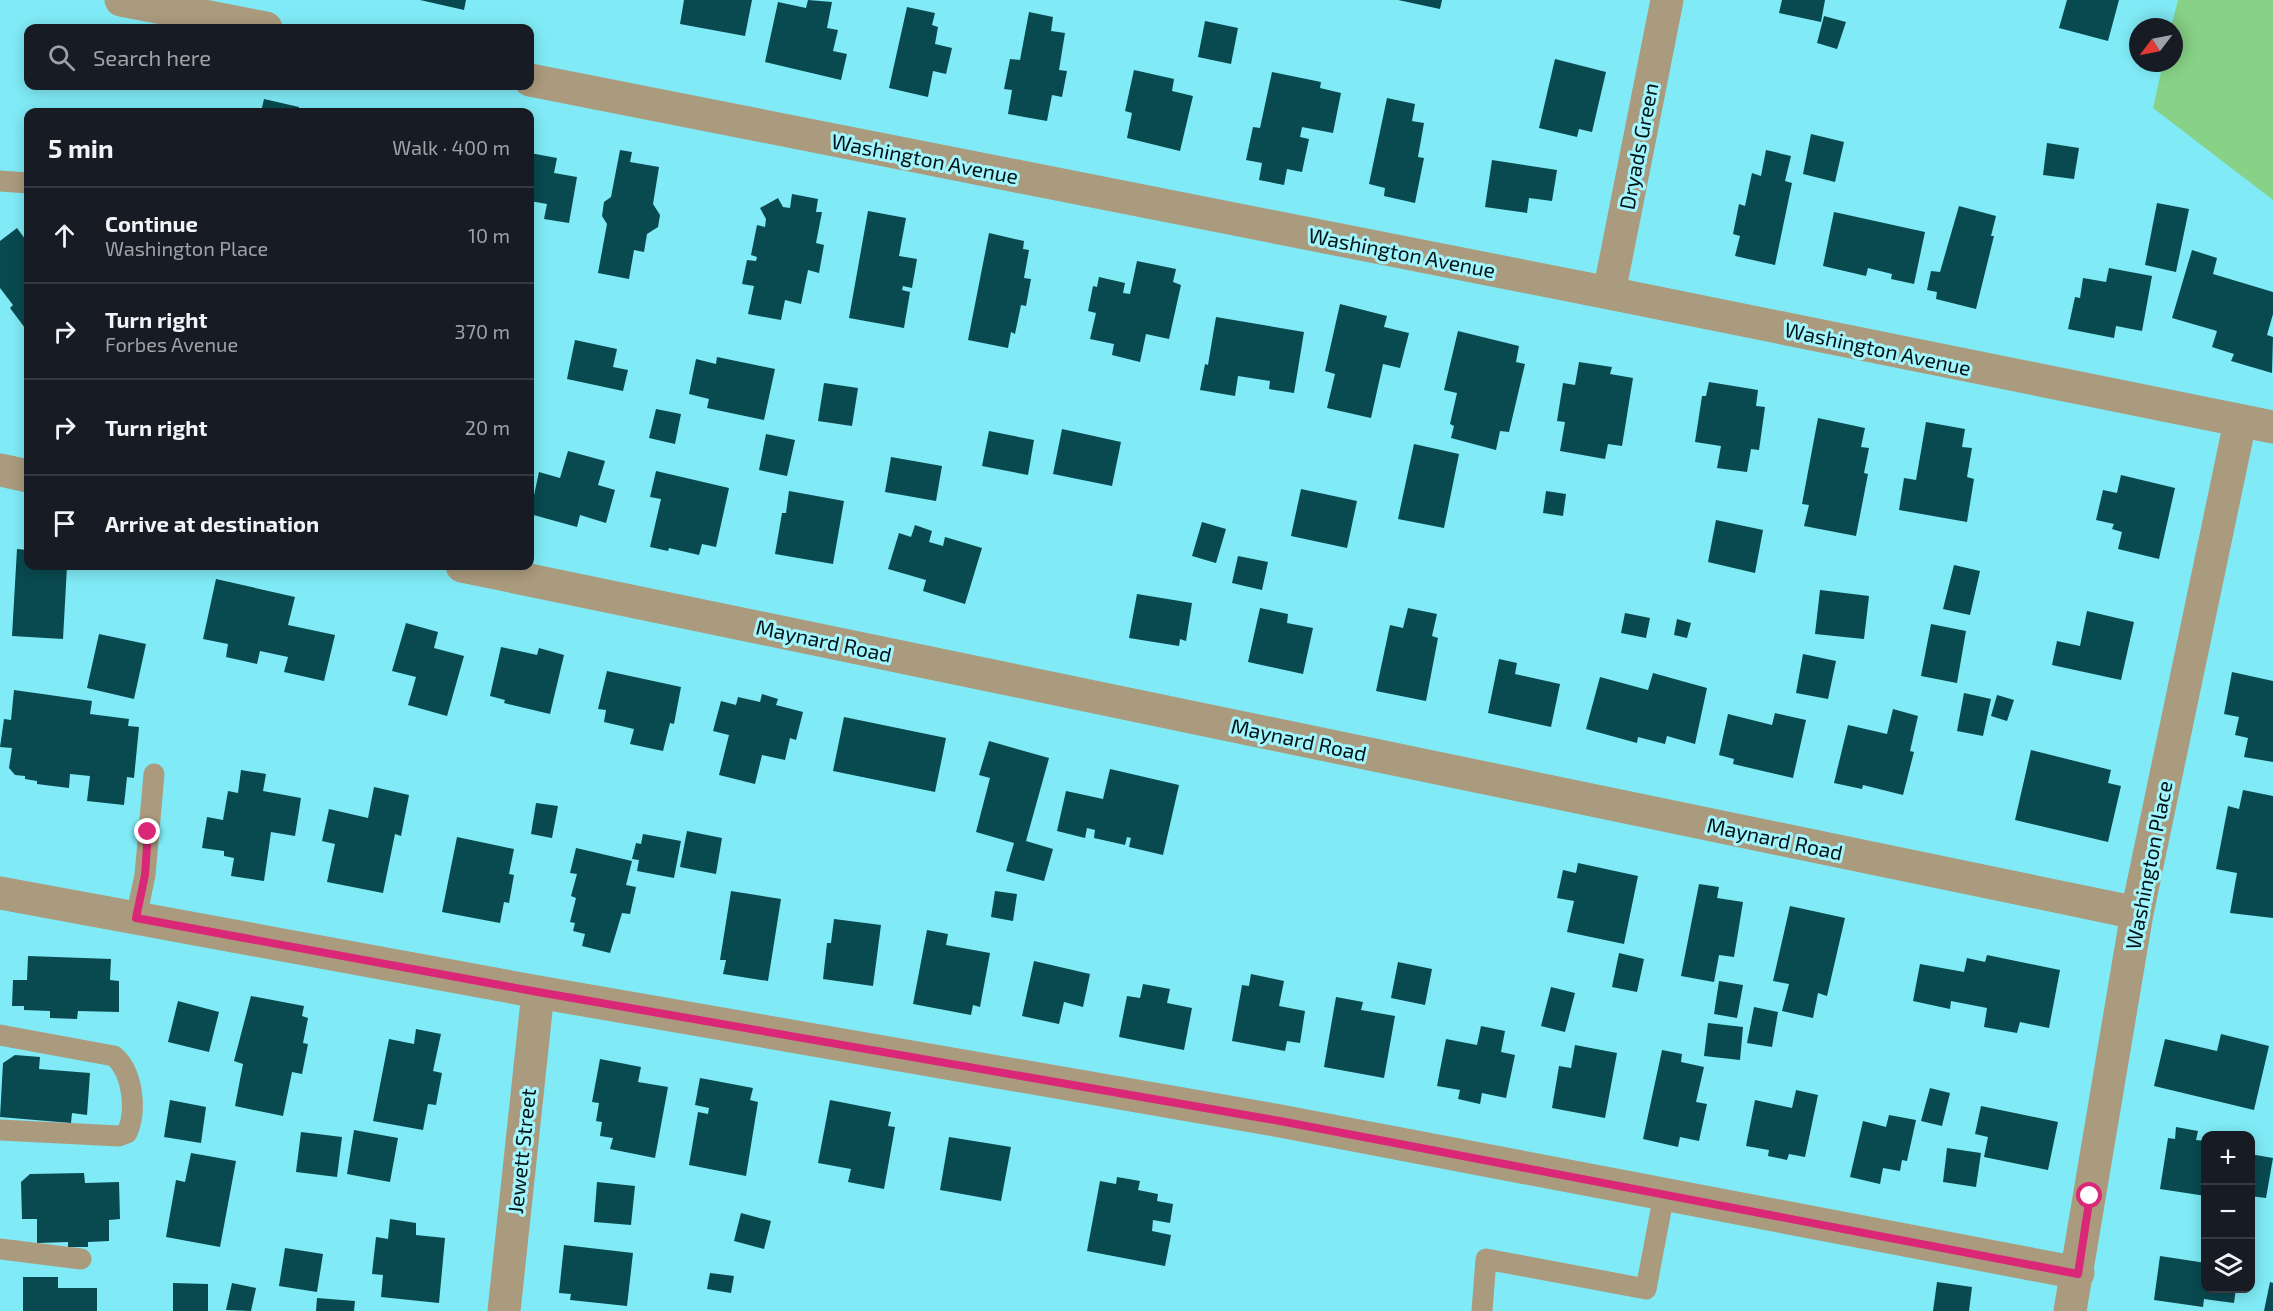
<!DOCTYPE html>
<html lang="en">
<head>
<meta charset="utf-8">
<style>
  :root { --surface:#171b24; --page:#242831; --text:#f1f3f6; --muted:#9ea1a6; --line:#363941 }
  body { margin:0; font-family:"Exo 2",sans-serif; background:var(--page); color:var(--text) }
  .controls { position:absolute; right:18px; bottom:18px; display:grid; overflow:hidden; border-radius:12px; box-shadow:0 3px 15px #0003 }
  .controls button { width:54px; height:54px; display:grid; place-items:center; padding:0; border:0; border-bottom:2px solid var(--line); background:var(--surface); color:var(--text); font:30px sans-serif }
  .compass { position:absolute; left:2129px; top:18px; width:54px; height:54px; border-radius:50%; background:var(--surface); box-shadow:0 3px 15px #0003; rotate:238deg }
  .stop { position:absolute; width:18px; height:18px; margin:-14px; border:4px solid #db2777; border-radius:50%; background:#fff }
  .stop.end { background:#db2777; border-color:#fff; box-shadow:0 2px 6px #0008 }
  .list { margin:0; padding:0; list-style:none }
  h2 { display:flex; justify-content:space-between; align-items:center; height:78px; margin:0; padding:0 24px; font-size:26px }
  h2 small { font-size:20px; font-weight:400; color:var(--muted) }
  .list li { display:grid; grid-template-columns:39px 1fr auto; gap:18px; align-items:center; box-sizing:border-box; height:96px; padding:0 24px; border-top:2px solid var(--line) }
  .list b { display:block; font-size:22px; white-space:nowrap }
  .list p { margin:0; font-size:20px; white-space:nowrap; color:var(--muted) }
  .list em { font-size:20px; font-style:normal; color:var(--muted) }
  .icon { flex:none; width:33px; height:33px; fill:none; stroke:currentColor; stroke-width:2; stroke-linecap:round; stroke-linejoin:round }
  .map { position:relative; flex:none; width:2273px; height:1311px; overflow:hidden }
  .search { position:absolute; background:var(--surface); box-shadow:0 3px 15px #0003; left:24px; top:24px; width:510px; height:66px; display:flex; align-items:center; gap:15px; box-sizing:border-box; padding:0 21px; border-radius:12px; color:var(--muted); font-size:22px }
  .panel { position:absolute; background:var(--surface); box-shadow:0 3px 15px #0003; left:24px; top:108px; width:510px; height:462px; border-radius:12px }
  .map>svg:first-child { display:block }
  .green { fill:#87d286 }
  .building { fill:#084a50 }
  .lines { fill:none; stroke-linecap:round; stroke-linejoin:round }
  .lane { stroke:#ab9b7e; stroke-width:21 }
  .street { stroke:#ab9b7e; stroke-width:33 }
  .route { stroke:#db2777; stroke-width:8 }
  .labels { text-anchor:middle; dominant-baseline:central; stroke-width:6; stroke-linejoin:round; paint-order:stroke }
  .street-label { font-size:21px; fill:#001315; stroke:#a3f5fd }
</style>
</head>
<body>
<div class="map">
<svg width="2273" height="1311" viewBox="0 0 2273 1311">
  <rect width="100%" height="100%" fill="#80ebf6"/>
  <path class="green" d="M2178,0H2273V200L2153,108L2163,63H2174V27H2171Z"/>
  <path class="building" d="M420,0H466L464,10Z
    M684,0H752L745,36L680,24Z
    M808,0L832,2L827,28L838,30L833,51L847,54L841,80L765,62L778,2L806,8Z
    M1398,0H1442L1440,9Z
    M1782,0H1825L1821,22L1779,13Z
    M2067,0H2119L2108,41L2059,28Z
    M907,7L935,13L932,25L938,27L935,44L952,48L946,74L933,71L928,97L889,88Z
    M1029,12L1053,17L1051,31L1065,33L1059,70L1067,71L1062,97L1052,95L1047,121L1008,114L1012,90L1004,89L1010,59L1020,60Z
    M1824,16L1846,22L1837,49L1817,43Z
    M1205,21L1238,28L1231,64L1198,57Z
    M1555,59L1606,72L1592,132L1579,129L1577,137L1539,128Z
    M1134,70L1174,79L1172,91L1193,96L1180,151L1127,138L1132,113L1125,111Z
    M1272,72L1321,82L1320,88L1341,93L1333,133L1302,127L1300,137L1309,139L1302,172L1287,169L1284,185L1259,180L1262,163L1246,160L1253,127L1260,128Z
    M1387,98L1415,104L1412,121L1424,123L1418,157L1424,158L1415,203L1384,196L1385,188L1369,184Z
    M264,99L299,107L298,112H261Z
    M1811,134L1844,142L1835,182L1803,174Z
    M2047,143L2079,148L2074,179L2043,175Z
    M620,150L632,152L630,162L659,167L653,204L660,215L658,227L647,234L644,252L634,250L629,279L598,273L607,224L602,216L604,202L611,197Z
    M1766,150L1791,156L1785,181L1792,183L1775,265L1735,256L1740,236L1733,234L1739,204L1745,206L1752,173L1761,176Z
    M530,153L557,158L554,173L577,177L569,223L544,219L547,204L530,201Z
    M1492,160L1557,170L1552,201L1529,198L1527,213L1485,207Z
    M792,194L818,199L816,212H822L816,243L824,245L819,273L808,270L801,304L785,300L781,320L748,314L754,286L742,284L747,260L756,261L757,257L751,255L757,225L765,227L766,219L760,208L778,198L783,207L790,208Z
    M2157,203L2189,209L2176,272L2145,265Z
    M1959,206L1996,216L1991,236H1994L1976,309L1936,299L1937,292L1927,290L1931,271L1940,272Z
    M868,211L906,218L899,256L917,259L912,288L903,286L902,290L910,292L904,328L849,318Z
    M1834,212L1925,232L1914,284L1891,279L1892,274L1868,268L1866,276L1823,266Z
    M17,228L28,243V332L10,308L13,305L0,288V241Z
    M989,233L1024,241L1023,249L1029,250L1024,278L1031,279L1026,306L1021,305L1015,334L1011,332L1008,348L968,340Z
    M2192,250L2217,258L2213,274L2273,292V314L2267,335L2273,337L2272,373L2231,361L2234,354L2212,347L2217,331L2172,318Z
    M1137,261L1176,269L1173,282L1181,285L1169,339L1146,334L1140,362L1112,355L1114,344L1090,339L1096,313L1088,311L1093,286L1097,287L1099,277L1125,283L1123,293L1130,294Z
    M2109,268L2152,276L2142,331L2116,326L2114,338L2068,329L2075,297L2080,298L2083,278L2106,282Z
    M1340,304L1387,316L1384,327L1409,333L1400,368L1383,364L1371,418L1327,408L1335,374L1325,371Z
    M1216,317L1304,332L1294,393L1269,389L1270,381L1238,376L1235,396L1200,390L1205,364L1208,365Z
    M1458,331L1519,346L1516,362L1525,364L1509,432L1500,431L1496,450L1451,438L1454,426L1450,424L1457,393L1444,390Z
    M575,340L617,349L613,367L628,370L623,391L567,379Z
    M717,357L775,369L764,420L707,408L709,399L689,394L696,359L716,364Z
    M1579,362L1612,367L1610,374L1633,378L1622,446L1608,444L1605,459L1560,451L1565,422L1557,421L1563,383L1575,385Z
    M1709,382L1758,390L1756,406L1765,407L1759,450L1751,449L1747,472L1717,468L1721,446L1695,442L1702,396H1706Z
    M824,383L858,388L852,426L818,421Z
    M656,409L681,414L675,444L649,438Z
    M1818,418L1865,428L1861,447L1869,448L1864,473L1868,474L1856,536L1804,526L1809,505L1802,504Z
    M1926,422L1965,429L1962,447L1972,448L1967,477L1974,479L1967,522L1899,510L1904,478L1916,480Z
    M1062,429L1121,442L1112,486L1053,474Z
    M989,431L1034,440L1028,475L982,466Z
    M766,434L795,440L787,476L759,470Z
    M1414,444L1459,454L1444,528L1398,519Z
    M568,451L605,461L598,485L615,490L606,523L580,515L577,527L530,514L539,472L560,478Z
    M891,457L942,466L936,501L885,492Z
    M656,471L729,488L716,547L702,544L699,555L669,548L668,551L650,547L661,499L650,497Z
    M2121,475L2175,488L2159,559L2118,549L2122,532L2112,529L2114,524L2096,520L2103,490L2117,493Z
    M1301,489L1357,501L1347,548L1291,536Z
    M789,491L844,501L833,564L775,554L782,513H786Z
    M1546,491L1566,494L1563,516L1543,513Z
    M1716,520L1763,530L1755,573L1708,562Z
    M1202,522L1226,529L1216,563L1192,556Z
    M915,525L932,531L929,542L943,546L945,537L982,548L965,604L923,591L926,580L888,569L899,533L911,537Z
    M17,549L28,550V566H67L63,639L12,636Z
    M1238,556L1268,562L1262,590L1232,583Z
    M1954,565L1980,571L1970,615L1943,609Z
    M216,579L295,597L288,625L335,635L324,681L284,672L288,657L260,651L257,664L226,657L228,644L203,639Z
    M1820,590L1869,596L1864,639L1815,634Z
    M1137,594L1192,603L1186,641L1180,639L1179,646L1129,638Z
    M1260,608L1288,614L1287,623L1313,628L1303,674L1248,662Z
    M1408,608L1437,614L1432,636L1438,638L1426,701L1376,691L1390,625L1403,628Z
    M2087,611L2134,622L2121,680L2052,665L2057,641L2080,646Z
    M1625,613L1650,618L1646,638L1621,633Z
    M1677,619L1691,623L1687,638L1674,635Z
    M406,623L438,632L434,648L464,656L447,716L408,705L416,677L392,671Z
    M1931,624L1966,631L1957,683L1921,676Z
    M99,634L146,644L134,699L87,688Z
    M501,647L537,655L539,648L564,655L550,714L504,703L505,700L490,696Z
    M1803,654L1836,661L1828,699L1796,693Z
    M1499,659L1517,663L1515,674L1560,684L1551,727L1488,713Z
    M607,671L681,687L674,724L670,723L663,751L630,744L634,729L604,722L606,710L598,709Z
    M2232,672L2273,681V762L2244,757L2248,738L2235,735L2239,717L2224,714Z
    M1653,673L1707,688L1695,744L1667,736L1665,744L1638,737L1637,743L1586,729L1600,677L1648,690Z
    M14,690L92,701L90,714L129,719L128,726L139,727L134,778L127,777L124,805L87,801L90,776L70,774L69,788L37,784V781L25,779V776L15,775L9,768L12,748L0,747L4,719L11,720Z
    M1964,693L1991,699L1983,736L1957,731Z
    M762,694L778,699L776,705L803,712L796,740L790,738L785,760L762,755L755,784L719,775L729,735L713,731L721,701L736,705L738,697L760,702Z
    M1997,695L2014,700L2007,721L1991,716Z
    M1893,709L1918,716L1910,751L1914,752L1903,795L1863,785L1862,789L1834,783L1848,725L1887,734Z
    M1775,713L1806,720L1793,778L1733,764L1734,759L1719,755L1728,714L1772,725Z
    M844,717L946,738L935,792L833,771Z
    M989,741L1049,758L1026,841L1053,849L1044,881L1006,871L1014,843L976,832L990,778L979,775Z
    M2031,750L2111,770L2108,783L2121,786L2108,842L2015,820Z
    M1110,769L1179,785L1163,855L1129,847L1131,838L1127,837L1125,845L1094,838L1095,830L1087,828L1085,838L1057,831L1066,791L1103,799Z
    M241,770L266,774L263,791L301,798L295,836L271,832L264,881L231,876L234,858L224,856V851L202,848L207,817L223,820L228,791L238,793Z
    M374,787L409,795L401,836L395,834L383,893L327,882L335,844L322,841L329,809L368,818Z
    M2243,790L2273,796V918L2230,913L2237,873L2216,869L2228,806L2239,809Z
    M536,803L558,806L552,838L531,834Z
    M687,831L722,838L716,874L680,867Z
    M643,834L681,841L674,878L637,871L639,860L632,859L636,843L641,844Z
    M457,837L514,849L509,874L514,875L509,903L504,902L500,923L442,912Z
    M576,848L632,861L626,885L636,887L630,914L622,913L610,953L582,946L585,934L573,931L575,923L570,922L576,898L571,896L577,874L570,873Z
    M1578,863L1638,876L1624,944L1567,932L1574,901L1557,898L1563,870L1576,873Z
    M1699,884L1719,887L1717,898L1743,902L1734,957L1719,955L1714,982L1681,976Z
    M731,891L781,899L768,981L723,974L726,960H720Z
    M995,891L1017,894L1013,921L991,917Z
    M1790,906L1845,918L1827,996L1818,993L1813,1018L1782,1011L1789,984L1773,981Z
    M834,919L881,925L873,986L823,979L827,943H831Z
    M927,930L948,934L946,945L990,953L980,1007L973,1005L971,1015L913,1004Z
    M1619,953L1644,959L1637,992L1612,987Z
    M1987,955L2060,970L2049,1028L2020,1022L2017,1033L1984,1027L1987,1008L1951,1001L1950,1009L1913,1001L1920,964L1964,972L1967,958L1985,962Z
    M28,956L111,959L110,980L119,981V1012L78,1011L77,1019L50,1018V1011L24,1010V1006H12L13,980H27Z
    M1034,961L1090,974L1083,1007L1064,1002L1059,1024L1022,1016Z
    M1398,962L1432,969L1425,1005L1391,998Z
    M1251,974L1284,981L1279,1006L1305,1011L1300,1043L1287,1041L1285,1051L1232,1041L1242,985L1249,986Z
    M1719,981L1743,985L1737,1018L1714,1014Z
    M1143,984L1170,989L1167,1003L1192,1008L1184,1050L1119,1037L1127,996L1140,998Z
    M1551,987L1575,993L1565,1032L1541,1026Z
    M251,996L304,1006L302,1016L308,1018L303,1043L308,1044L302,1074L292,1072L283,1116L235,1106L243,1064L234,1061Z
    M1336,997L1363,1002L1361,1010L1395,1016L1384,1078L1324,1067Z
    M178,1001L219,1012L209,1052L168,1042Z
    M1754,1007L1778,1012L1772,1047L1747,1043Z
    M1708,1023L1743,1027L1740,1060L1704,1056Z
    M1481,1026L1505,1031L1501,1052L1515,1055L1506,1098L1482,1093L1480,1104L1458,1099L1460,1090L1437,1086L1446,1039L1477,1045Z
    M416,1029L441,1034L433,1071L442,1073L436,1105L428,1104L423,1130L373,1121L389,1039L414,1044Z
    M2221,1034L2269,1046L2254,1110L2154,1086L2165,1039L2217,1051Z
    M1575,1045L1617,1053L1605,1118L1552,1108L1559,1066L1571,1068Z
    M1662,1050L1682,1054L1681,1062L1704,1067L1696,1102L1707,1104L1699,1141L1680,1137L1678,1147L1643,1139Z
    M15,1055L40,1057L39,1069L90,1073L87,1115L72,1113L71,1123L0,1117L3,1063Z
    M600,1059L641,1067L638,1082L668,1087L655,1158L610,1149L613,1138L600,1136L602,1122L596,1121L599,1103L592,1102Z
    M700,1078L753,1088L750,1100L758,1102L746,1176L689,1165L698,1112L708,1114L709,1108L695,1105Z
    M1930,1088L1950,1093L1942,1126L1921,1121Z
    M1796,1090L1818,1095L1805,1157L1789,1154L1787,1160L1768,1156L1769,1150L1746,1146L1755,1100L1792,1108Z
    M170,1100L206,1107L201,1143L164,1137Z
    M830,1100L891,1112L888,1126L895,1127L884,1189L848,1182L851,1169L818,1163Z
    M1981,1106L2058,1122L2048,1170L1984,1157L1988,1137L1975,1134Z
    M1889,1115L1916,1120L1907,1161L1902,1160L1900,1171L1883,1168L1880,1184L1850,1177L1863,1121L1886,1127Z
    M2176,1127L2198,1131L2196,1140L2206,1141V1196L2160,1189L2168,1138L2175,1139Z
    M354,1130L398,1138L390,1182L347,1174Z
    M301,1132L342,1137L337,1177L296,1172Z
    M949,1137L1011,1147L1001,1201L940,1190Z
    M1947,1148L1981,1153L1976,1187L1943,1182Z
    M191,1153L236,1161L220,1247L166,1237L176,1180L185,1182Z
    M2250,1154L2273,1158L2266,1198L2250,1196Z
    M84,1173L85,1183L119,1182L120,1219L109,1220V1241L88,1242V1247H68V1242L37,1243V1219H22L21,1182L30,1174Z
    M1117,1177L1140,1181L1138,1190L1158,1194L1157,1201L1173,1204L1170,1223L1153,1220L1152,1231L1171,1235L1165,1266L1087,1251L1100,1181L1116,1184Z
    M597,1182L635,1186L631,1225L594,1222Z
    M741,1213L771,1221L764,1249L734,1241Z
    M390,1219L416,1223V1235L445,1238L439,1303L381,1297L383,1275L372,1274L376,1237L388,1239Z
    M564,1245L633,1253L627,1306L570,1300L571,1294L559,1293Z
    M285,1248L323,1254L317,1292L279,1286Z
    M2160,1256L2206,1263V1288H2236L2234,1303L2204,1299L2203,1307L2154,1300Z
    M710,1273L734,1276L731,1293L707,1289Z
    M23,1277H58V1288H97V1311H23Z
    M1937,1282L1972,1287L1969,1311H1933Z
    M2270,1282L2273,1283V1311H2264Z
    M173,1283L208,1284V1311H173Z
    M232,1283L256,1288L251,1311L226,1310Z
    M317,1298L355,1301L354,1311H316Z"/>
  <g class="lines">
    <path class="lane" d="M0,181L28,183
      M136,918L145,875L154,774
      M0,1035L114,1056C133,1072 137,1111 127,1133L119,1136L0,1130
      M0,1249L81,1259
      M1482,1311L1486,1259L1646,1289L1664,1194"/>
    <path class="street" d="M121,0L266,28
      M530,80L1609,293L2273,427
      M1609,293L1667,0
      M0,470L28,476
      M462,566L2137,913
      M0,893L538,992L1280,1121L2078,1273
      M504,1311L538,992
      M2070,1311L2137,913L2240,422"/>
  </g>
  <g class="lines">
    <path class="route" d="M148,832L145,875L136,918L538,992L1280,1121L2078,1274L2090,1196"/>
  </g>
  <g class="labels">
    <g class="street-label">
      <text transform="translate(1638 146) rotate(-79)">Dryads Green</text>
      <text transform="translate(925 158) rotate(11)">Washington Avenue</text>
      <text transform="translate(1402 252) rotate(11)">Washington Avenue</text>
      <text transform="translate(1878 348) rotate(12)">Washington Avenue</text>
      <text transform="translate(824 640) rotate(12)">Maynard Road</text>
      <text transform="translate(1299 739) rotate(12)">Maynard Road</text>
      <text transform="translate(1775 838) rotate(12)">Maynard Road</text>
      <text transform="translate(2148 865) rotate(-79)">Washington Place</text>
      <text transform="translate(521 1151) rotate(-84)">Jewett Street</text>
    </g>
  </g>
</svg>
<div class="controls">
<button>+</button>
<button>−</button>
<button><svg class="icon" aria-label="layers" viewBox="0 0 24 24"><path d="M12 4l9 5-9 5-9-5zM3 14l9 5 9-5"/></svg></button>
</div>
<svg class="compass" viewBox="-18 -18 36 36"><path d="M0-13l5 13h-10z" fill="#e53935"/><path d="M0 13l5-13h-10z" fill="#9ea1a6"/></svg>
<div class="stop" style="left:2090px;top:1196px"></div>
<div class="stop end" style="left:148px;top:832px"></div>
<div class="search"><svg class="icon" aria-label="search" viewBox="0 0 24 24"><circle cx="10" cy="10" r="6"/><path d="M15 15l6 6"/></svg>Search here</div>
<section class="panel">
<h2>5 min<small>Walk · 400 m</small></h2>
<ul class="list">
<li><svg class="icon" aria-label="ahead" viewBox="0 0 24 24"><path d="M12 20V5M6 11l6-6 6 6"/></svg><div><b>Continue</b><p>Washington Place</p></div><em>10 m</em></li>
<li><svg class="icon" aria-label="right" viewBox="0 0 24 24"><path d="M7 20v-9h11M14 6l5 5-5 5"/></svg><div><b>Turn right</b><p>Forbes Avenue</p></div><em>370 m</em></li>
<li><svg class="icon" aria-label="right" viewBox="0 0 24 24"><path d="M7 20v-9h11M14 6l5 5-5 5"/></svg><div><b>Turn right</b></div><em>20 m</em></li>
<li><svg class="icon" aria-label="arrive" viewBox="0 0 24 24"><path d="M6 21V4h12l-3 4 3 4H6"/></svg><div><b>Arrive at destination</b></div></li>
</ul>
</section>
</div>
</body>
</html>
